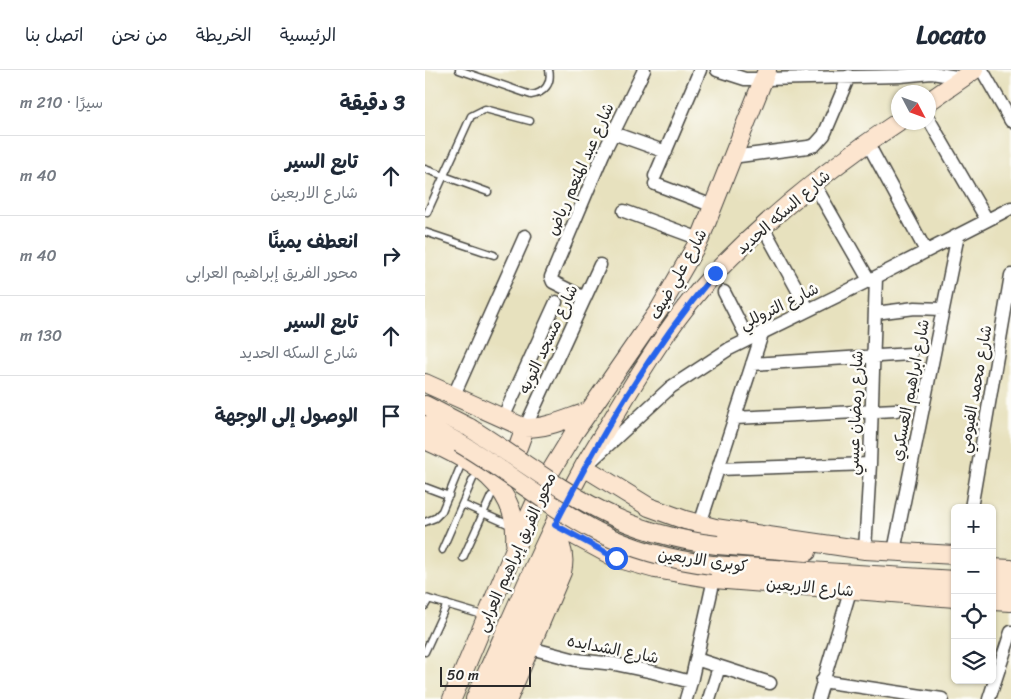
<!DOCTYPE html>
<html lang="ar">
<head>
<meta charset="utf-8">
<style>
  :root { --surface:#fff; --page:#f2f2f3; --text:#1f2937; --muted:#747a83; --line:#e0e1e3 }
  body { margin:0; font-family:Sriracha,"Playpen Sans Arabic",sans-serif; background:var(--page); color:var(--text); direction:rtl }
  .controls { position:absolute; right:15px; bottom:15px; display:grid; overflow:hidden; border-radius:8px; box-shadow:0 1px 4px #0004 }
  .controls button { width:45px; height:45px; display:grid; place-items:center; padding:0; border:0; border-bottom:1px solid var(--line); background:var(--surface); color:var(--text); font:25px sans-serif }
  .compass { position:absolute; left:466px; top:15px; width:45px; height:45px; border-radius:50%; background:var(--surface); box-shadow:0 1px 4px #0004; rotate:131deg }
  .scale { position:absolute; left:15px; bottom:12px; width:91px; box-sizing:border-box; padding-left:5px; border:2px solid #2b2b2b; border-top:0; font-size:14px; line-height:18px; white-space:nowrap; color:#2b2b2b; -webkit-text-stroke:4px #fdfcf7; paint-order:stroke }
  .stop { position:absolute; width:15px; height:15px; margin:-11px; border:4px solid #2563eb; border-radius:50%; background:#fff }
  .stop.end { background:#2563eb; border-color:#fff; box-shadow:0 1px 5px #0008 }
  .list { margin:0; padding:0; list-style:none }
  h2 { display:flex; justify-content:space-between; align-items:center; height:65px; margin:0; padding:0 20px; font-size:21px }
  h2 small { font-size:16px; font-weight:400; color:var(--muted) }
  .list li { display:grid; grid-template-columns:32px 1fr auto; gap:15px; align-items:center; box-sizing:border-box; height:80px; padding:0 20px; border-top:1px solid var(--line) }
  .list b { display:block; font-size:19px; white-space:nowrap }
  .list p { margin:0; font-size:16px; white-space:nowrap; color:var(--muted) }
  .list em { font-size:16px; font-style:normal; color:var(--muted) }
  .icon { flex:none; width:28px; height:28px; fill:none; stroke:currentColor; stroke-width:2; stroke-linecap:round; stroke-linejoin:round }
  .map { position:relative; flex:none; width:586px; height:629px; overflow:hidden; direction:ltr }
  header { display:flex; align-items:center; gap:30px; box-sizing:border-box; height:70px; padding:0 25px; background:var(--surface); border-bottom:1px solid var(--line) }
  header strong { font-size:24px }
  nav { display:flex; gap:28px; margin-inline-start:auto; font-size:18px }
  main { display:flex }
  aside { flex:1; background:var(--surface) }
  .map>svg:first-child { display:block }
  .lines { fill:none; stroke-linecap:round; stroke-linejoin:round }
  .lane-casing { stroke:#474641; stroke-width:9 }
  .street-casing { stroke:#474641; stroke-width:15 }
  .secondary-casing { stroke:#474641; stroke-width:20 }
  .lane { stroke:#fff; stroke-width:6 }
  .street { stroke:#fff; stroke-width:12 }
  .secondary { stroke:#fce5cf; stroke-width:18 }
  .secondary-bridge-casing { stroke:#474641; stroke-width:20; stroke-linecap:butt }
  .secondary-bridge { stroke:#fce5cf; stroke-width:18 }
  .route { stroke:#2563eb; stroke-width:6 }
  .labels { text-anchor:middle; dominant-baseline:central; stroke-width:5; stroke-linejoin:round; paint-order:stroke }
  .street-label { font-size:16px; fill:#2b2b2b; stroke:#fdfcf7 }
</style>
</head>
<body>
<header>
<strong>Locato</strong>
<nav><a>الرئيسية</a><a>الخريطة</a><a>من نحن</a><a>اتصل بنا</a></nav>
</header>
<main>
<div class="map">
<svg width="586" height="629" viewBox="0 0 586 629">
  <rect width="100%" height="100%" fill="#fdfcf7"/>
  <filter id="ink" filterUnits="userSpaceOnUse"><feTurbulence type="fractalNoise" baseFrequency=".02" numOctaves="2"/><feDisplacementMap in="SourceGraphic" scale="10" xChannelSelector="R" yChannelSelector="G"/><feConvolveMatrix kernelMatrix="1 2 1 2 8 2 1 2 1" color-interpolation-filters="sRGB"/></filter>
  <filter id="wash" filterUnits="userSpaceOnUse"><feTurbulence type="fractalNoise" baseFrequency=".0096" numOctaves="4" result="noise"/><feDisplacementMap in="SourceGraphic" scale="20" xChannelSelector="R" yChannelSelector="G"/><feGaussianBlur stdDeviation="1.12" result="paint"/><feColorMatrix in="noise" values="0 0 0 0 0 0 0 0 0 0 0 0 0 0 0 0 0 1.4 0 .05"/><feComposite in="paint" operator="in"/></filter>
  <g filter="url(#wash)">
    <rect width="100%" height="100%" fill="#e7e1be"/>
  </g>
  <g filter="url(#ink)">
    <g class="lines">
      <g class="lane-casing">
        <path id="lane" d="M34,0L106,25C120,23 127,13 124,0
          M0,99L63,122
          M2,143L46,46L60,39L105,51
          M0,162L69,185
          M0,417L24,426
          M37,434L48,409
          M0,452L10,448L17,441L38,390
          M17,480L37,434L87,456
          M38,488L66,426
          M0,528L61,546
          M0,536L4,529
          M0,582L22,534"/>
      </g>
      <g class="street-casing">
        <path id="street" d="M292,0L320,9H339L475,6L507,3L538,8
          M557,0L586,51
          M503,48L562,150
          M188,63L241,82
          M442,72L501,181
          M307,87L383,77L390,75L399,65L424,6
          M230,106L275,0
          M230,114L288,136
          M389,114L444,210
          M199,141L275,169
          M338,157L383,239
          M299,222L323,269
          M160,228L128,212L126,207L178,84L219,0
          M450,243L490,238L517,239
          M327,294L486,284
          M29,325L100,166
          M78,348L131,232
          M310,348L471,340
          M100,358L175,195
          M167,390L246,317L304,279L451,207L586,138
          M293,399L445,394
          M546,438L586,205
          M275,454L338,261
          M440,480L445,394L451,207
          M469,481L533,165
          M105,578L151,590L190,594L228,602L266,612
          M271,589L345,613
          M397,611L517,629
          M261,629L266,612L289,509
          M284,629L294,597
          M393,629L425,521
          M564,629L586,562"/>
      </g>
      <g class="secondary-casing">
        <path id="secondary" d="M503,32L549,0
          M0,313L100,358C124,358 143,348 165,341
          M0,335L45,358
          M0,355L34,373
          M0,370C46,390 94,415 90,472
          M159,397L224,437L260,450L290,458L440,480L530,485
          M78,398L93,377L100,358
          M130,455L191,488L230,499L289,509L530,528
          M292,475L382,482
          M287,495L530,510
          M567,498L586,499
          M567,513L586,516
          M567,531L586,532
          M27,629L99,457L121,409L149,363L234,240L275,169L342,0
          M50,629C86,551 118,471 159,396C170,377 183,357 194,338C222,291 252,243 290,203C345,146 408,95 473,52
          M68,629L121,507L124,490L123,478
          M83,629L137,502C141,486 137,473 127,460"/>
      </g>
      <use href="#lane" class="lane"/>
      <use href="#street" class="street"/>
      <use href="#secondary" class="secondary"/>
      <g class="secondary-bridge-casing">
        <path id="secondary-bridge" d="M45,358C89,385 129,417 175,440C211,459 251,470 292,475
          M34,373C82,401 124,437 173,462C209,480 247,490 287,495"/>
      </g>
      <use href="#secondary-bridge" class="secondary-bridge"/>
    </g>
  </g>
  <g class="lines" filter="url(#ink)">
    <path class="route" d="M191,488L130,455C176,364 224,282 290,203"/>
  </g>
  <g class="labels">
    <g class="street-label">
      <text transform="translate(155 99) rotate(-66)">شارع عبد المنعم رياض</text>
      <text transform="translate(358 142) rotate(-41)">شارع السكه الحديد</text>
      <text transform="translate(253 204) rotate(-61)">شارع علي ضيف</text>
      <text transform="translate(354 236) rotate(-26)">شارع التروللي</text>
      <text transform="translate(123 269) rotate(-65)">شارع مسجد التوبه</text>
      <text transform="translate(550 319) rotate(-80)">شارع محمد الفيومي</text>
      <text transform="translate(485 320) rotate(-79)">شارع ابراهيم العسكري</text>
      <text transform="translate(430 343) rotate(-88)">شارع رمضان عيسي</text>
      <text transform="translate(91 482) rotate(-66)">محور الفريق إبراهيم العرابى</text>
      <text transform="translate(278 490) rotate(8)">كوبرى الاربعين</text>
      <text transform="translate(385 517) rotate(5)">شارع الاربعين</text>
      <text transform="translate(188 579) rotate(11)">شارع الشدايده</text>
    </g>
  </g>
</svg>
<div class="controls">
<button>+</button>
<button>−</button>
<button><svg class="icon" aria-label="locate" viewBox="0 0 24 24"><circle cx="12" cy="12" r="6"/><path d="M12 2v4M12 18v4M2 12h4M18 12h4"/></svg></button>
<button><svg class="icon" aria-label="layers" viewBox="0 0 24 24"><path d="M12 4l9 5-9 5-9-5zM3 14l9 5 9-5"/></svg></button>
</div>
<svg class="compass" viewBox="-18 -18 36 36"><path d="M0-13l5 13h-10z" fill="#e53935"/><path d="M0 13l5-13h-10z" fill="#747a83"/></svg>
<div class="scale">50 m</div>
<div class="stop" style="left:191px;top:488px"></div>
<div class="stop end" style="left:290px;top:203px"></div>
</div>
<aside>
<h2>3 دقيقة<small>سيرًا · 210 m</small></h2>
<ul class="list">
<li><svg class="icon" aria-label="ahead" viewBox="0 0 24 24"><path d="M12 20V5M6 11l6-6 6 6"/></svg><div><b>تابع السير</b><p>شارع الاربعين</p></div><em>40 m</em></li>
<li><svg class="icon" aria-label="right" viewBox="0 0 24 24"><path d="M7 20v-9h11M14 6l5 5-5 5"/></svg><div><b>انعطف يمينًا</b><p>محور الفريق إبراهيم العرابى</p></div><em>40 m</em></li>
<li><svg class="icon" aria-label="ahead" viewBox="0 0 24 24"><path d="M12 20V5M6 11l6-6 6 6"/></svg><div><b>تابع السير</b><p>شارع السكه الحديد</p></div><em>130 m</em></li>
<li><svg class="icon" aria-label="arrive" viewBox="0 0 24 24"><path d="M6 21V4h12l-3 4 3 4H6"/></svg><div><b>الوصول إلى الوجهة</b></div></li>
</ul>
</aside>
</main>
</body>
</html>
